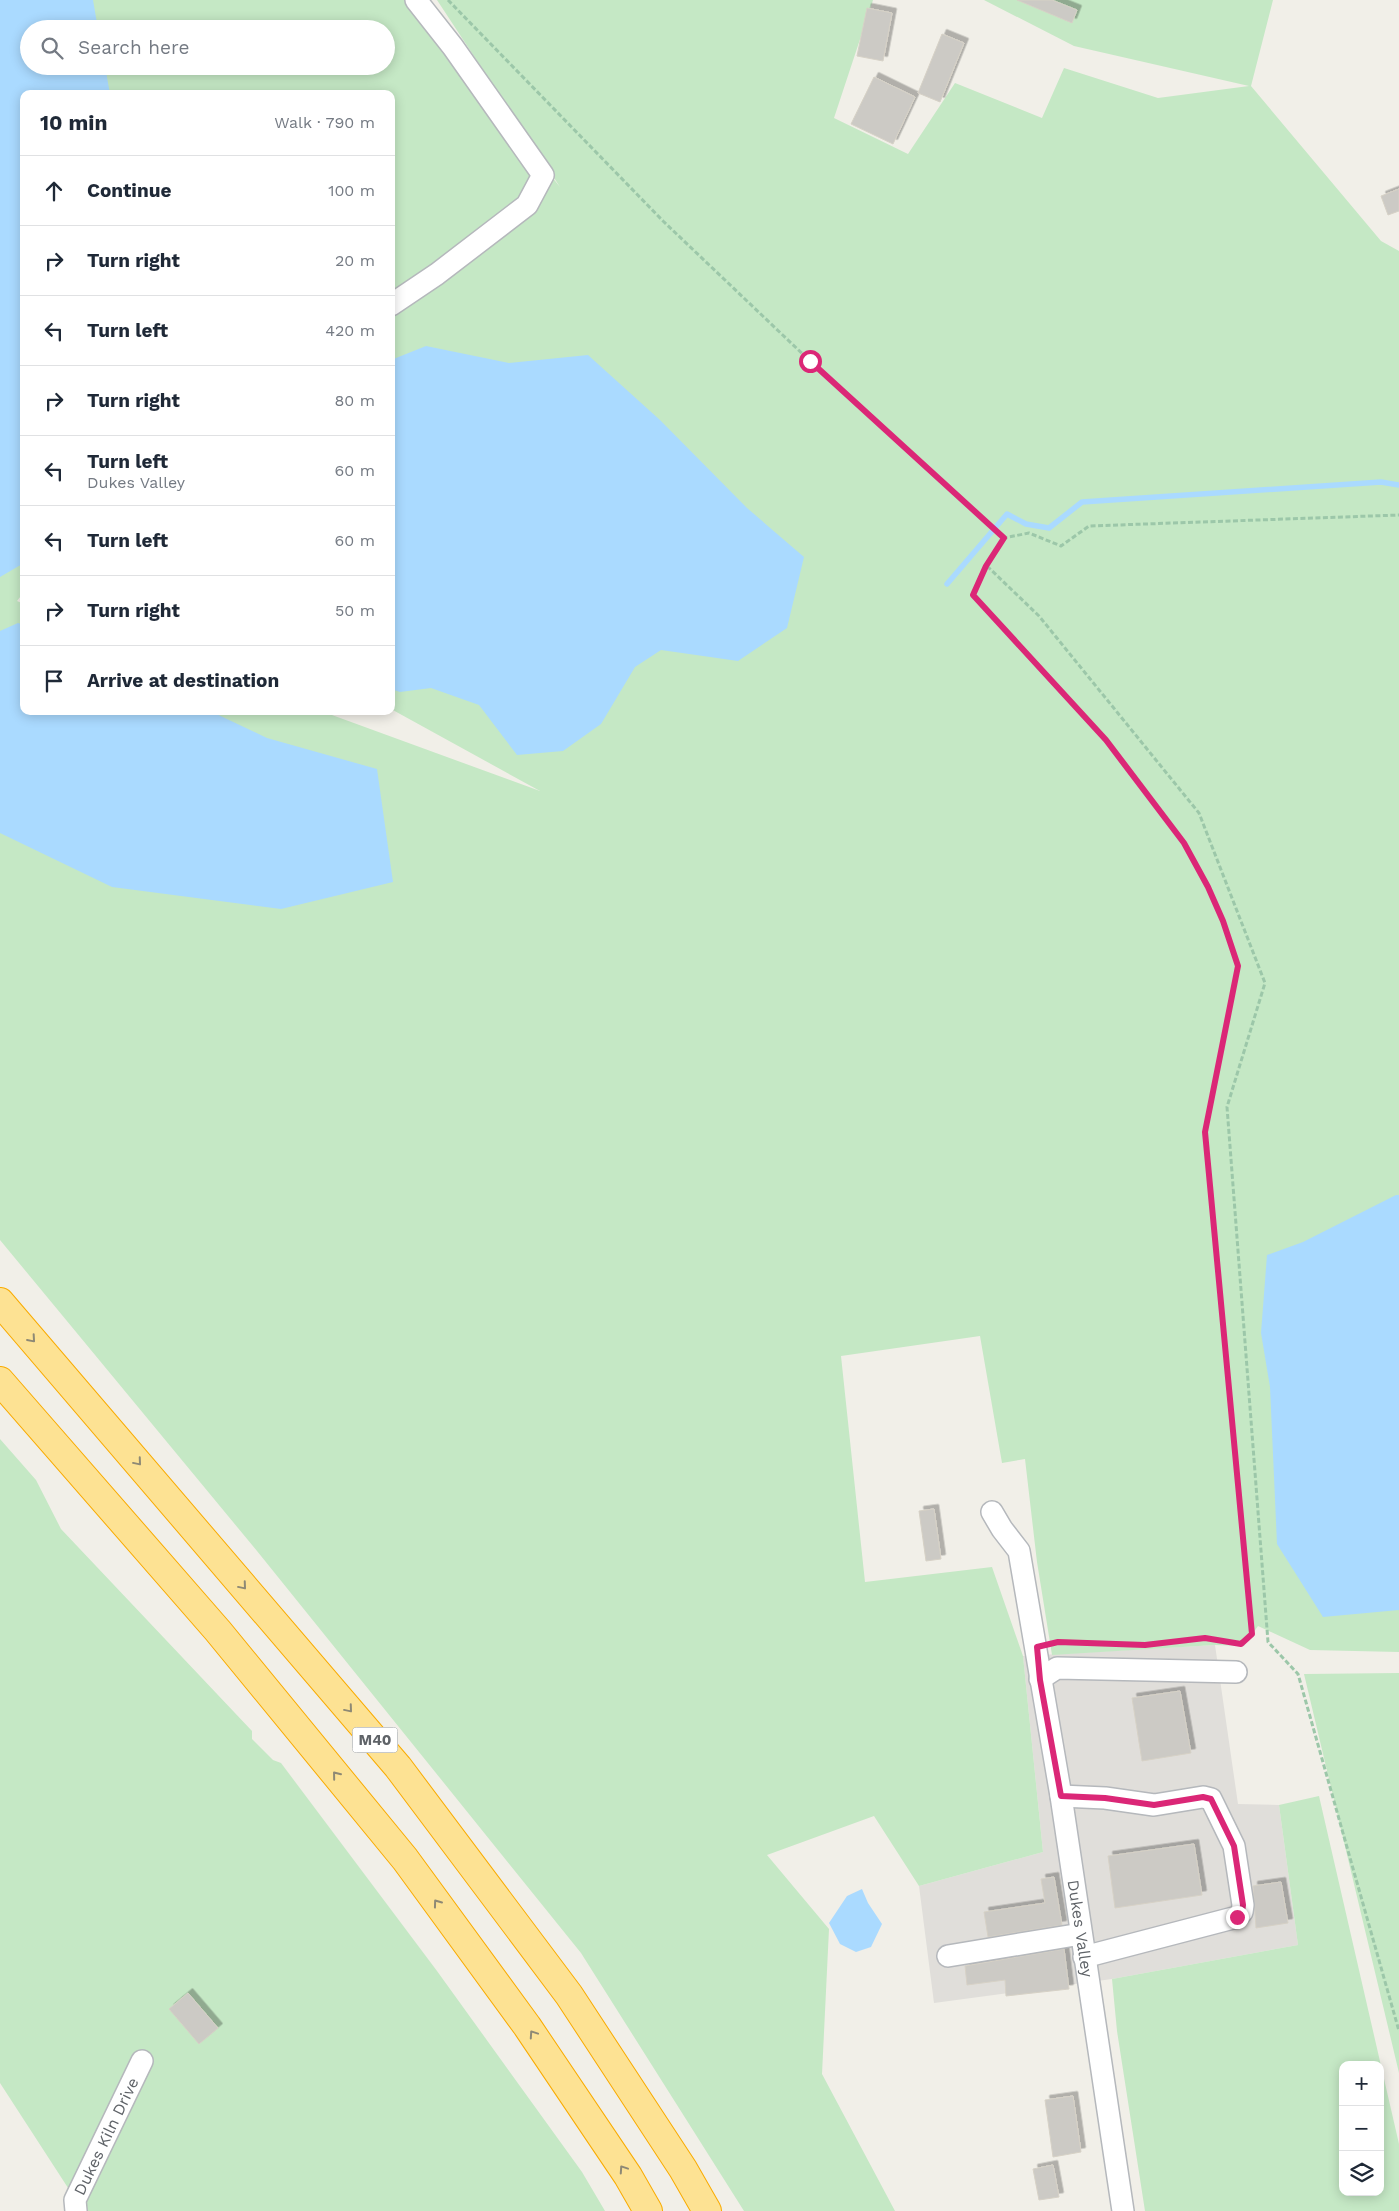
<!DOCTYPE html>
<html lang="en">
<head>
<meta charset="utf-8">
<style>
  :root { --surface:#fff; --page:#f2f2f3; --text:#1f2937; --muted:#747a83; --line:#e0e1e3 }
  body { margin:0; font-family:"Work Sans",sans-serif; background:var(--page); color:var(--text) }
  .controls { position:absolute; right:15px; bottom:15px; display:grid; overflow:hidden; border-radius:10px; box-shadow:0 2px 12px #0003 }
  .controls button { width:45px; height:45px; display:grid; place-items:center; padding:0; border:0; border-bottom:1px solid var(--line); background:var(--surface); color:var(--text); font:25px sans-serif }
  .stop { position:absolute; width:15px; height:15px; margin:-11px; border:4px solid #db2777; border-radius:50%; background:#fff }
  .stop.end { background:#db2777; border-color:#fff; box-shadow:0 1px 5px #0008 }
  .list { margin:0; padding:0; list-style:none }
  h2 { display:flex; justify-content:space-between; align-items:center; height:65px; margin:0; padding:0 20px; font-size:21px }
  h2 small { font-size:16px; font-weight:400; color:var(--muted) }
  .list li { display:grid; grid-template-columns:32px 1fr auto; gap:15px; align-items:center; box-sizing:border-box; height:70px; padding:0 20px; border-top:1px solid var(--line) }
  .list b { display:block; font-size:19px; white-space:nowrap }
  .list p { margin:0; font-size:16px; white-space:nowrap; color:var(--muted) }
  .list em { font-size:16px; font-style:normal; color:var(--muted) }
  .icon { flex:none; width:28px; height:28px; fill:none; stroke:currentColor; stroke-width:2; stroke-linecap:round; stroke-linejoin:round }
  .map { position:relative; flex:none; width:1399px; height:2211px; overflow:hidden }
  .search { position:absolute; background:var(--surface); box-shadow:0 2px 12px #0003; left:20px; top:20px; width:375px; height:55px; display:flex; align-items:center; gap:12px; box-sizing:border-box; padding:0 18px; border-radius:28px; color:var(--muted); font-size:19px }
  .panel { position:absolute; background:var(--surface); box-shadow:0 2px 12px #0003; left:20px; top:90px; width:375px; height:625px; border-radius:10px }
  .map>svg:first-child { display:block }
  .industrial { fill:#e0deda }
  .green { fill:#c5e8c5; fill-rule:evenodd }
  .water { fill:#aadaff }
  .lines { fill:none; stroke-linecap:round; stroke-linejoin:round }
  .stream { stroke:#aadaff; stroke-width:5.5 }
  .building { fill:#cccac5; stroke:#d6d1c6; filter:url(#shadow) }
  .minor-casing { stroke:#b5b8bc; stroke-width:24 }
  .highway-casing { stroke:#f9ab00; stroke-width:30 }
  .path { stroke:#9cc7a9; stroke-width:3; stroke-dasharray:5 2.5; stroke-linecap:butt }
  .minor { stroke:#fff; stroke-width:21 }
  .highway { stroke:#fde293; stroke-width:28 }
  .oneway { stroke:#8e8975 }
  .route { stroke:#db2777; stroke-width:6 }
  .labels { text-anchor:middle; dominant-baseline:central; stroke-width:4.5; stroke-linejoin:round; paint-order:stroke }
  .shield { fill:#fff; stroke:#8f9295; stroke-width:1 }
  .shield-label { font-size:15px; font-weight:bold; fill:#5f6368 }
  .street-label { font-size:16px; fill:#5f6368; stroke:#fff }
</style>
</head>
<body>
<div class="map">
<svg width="1399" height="2211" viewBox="0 0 1399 2211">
  <defs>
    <filter id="shadow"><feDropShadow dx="4.5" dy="-4.5" stdDeviation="0" flood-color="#0004"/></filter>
  </defs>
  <rect width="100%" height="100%" fill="#f1efe8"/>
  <path class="industrial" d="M1215,1645L1238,1804L1279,1805L1298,1945L1112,1979L934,2003L919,1886L1043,1852L1023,1656Z"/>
  <path class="green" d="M0,0H410L560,187L437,0H873L834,118L908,154L955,83L1042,118L1064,68L1158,98L1249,86L1074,46L984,0H1273L1251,86L1381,241L1399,251V1652L1310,1650L1258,1626L1244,1646L1215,1645L1052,1655L1037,1562L1025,1459L1002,1463L980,1336L841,1356L865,1582L992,1567L1023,1656L1043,1852L919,1886L874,1816L767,1855L829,1929L822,2074L895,2211H744L581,1953L257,1551L0,1240ZM29,29H386V66H29ZM24,94H391V709L540,791L321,711H24V604L17,601L24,592Z
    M0,1439L36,1480L61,1529L252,1731V1739L273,1760L281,1763L437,1971L582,2172L605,2211H83L0,2083Z
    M1399,1673V2073L1304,1674Z
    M1319,1796L1399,2144V2211H1145L1117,2031L1112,1979L1298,1945L1279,1805ZM1343,2065H1380V2192H1343Z"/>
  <path class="water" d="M0,0H93L98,29H29V66H105L110,94H24V563L0,577Z
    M426,346L509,363L588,355L660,420L747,508L804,557L787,628L738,661L661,650L635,667L601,724L563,751L517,755L479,705L431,688L400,692L391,689V360Z
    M18,623L24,625V711H210L267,738L377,769L393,882L281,909L112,887L0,833V631Z
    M1396,1195H1399V1610L1323,1617L1277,1544L1270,1387L1261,1333L1267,1255L1303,1242Z
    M862,1889L868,1903L882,1924L871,1947L856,1952L840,1944L829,1923L847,1896Z"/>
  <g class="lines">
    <path class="stream" d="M947,584L1007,514L1026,524L1049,528L1082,502L1381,482L1399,485"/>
  </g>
  <path class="building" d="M1017,0H1052L1077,10L1072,23Z
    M867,8L892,13L883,61L857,56Z
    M942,34L964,43L940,102L918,93Z
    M874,77L915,97L893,144L851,124Z
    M1399,189V211L1388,215L1381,196Z
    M934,1509L941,1559L926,1561L919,1511Z
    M1180,1691L1191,1753L1142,1761L1132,1698Z
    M1194,1844L1202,1895L1115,1908L1108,1856Z
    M1054,1877L1062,1925L988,1937L984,1912L1045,1903L1041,1879Z
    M1281,1882L1288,1923L1256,1928L1253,1886Z
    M1064,1949L1069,1989L1006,1996L1005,1980L967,1985L965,1966Z
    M188,1993L218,2028L199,2044L169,2009Z
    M1073,2096L1081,2152L1053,2157L1045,2100Z
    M1053,2165L1059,2197L1039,2200L1033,2169Z"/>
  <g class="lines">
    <g class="minor-casing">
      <g id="minor">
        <path d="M391,305L437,274L527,205L543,175L453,47L416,0"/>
        <path id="s1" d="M992,1512L1002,1529L1019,1551L1061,1796L1123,2211"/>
        <path d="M1040,1679L1057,1668L1236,1672"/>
        <path d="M1061,1796L1105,1798L1154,1805L1203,1797L1211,1799L1234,1846L1243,1905L1242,1912L1237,1917L1084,1957"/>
        <path d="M948,1956L1081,1934"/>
        <path id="s2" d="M76,2211L75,2200L142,2061"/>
      </g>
    </g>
    <g class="highway-casing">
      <path id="highway" d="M0,1302L398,1767L569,1995L683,2169L707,2211
        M0,1381L218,1631L405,1859L527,2026L628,2176L648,2211"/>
    </g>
    <path class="path" d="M448,0L663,221L810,361L1004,538
      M987,566L1039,616L1199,813L1265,983L1227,1107L1268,1642L1298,1674L1399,2031
      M1052,1643L1058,1642L1145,1645L1205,1638L1241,1644L1252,1634L1205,1131L1238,966L1223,921L1208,887L1184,843L1106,740L973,595L987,566L1004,538L1029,533L1061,546L1089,526L1399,515"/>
    <use href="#minor" class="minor"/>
    <use href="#highway" class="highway"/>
  </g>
  <defs><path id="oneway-chevron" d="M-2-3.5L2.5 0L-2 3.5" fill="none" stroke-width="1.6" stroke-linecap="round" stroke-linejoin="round" transform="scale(1.25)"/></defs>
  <g class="oneway">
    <use href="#oneway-chevron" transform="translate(32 1339) rotate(49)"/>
    <use href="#oneway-chevron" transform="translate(138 1462) rotate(50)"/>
    <use href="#oneway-chevron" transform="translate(243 1586) rotate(50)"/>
    <use href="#oneway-chevron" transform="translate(349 1709) rotate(50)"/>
    <use href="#oneway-chevron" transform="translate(336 1775) rotate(-129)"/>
    <use href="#oneway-chevron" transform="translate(437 1903) rotate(-126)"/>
    <use href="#oneway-chevron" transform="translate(533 2034) rotate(-124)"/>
    <use href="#oneway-chevron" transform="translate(623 2169) rotate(-124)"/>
  </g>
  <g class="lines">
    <path class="route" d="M810,361L1004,538L986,566L973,595L1106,740L1184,843L1208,887L1223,921L1238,966L1205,1132L1252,1634L1241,1644L1205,1638L1145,1645L1058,1642L1037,1647L1040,1680L1061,1796L1105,1798L1154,1805L1203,1797L1211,1799L1234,1846L1243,1905L1242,1912L1237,1917"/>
  </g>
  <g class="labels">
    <rect class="shield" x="352.5" y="1727.5" width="45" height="25" rx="4"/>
    <g class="shield-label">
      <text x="375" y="1740">M40</text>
    </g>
    <g class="street-label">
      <text stroke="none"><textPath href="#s1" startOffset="430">Dukes Valley</textPath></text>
      <text stroke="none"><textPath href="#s2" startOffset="82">Dukes Kiln Drive</textPath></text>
    </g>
  </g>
</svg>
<div class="controls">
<button>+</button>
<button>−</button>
<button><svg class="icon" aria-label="layers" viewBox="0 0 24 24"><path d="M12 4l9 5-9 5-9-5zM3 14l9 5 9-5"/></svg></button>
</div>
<div class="stop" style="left:810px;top:361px"></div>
<div class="stop end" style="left:1237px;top:1917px"></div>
<div class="search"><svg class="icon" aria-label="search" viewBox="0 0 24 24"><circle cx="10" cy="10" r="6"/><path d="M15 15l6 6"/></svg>Search here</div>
<section class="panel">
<h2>10 min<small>Walk · 790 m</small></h2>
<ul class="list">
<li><svg class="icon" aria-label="ahead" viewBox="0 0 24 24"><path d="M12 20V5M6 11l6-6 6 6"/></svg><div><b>Continue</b></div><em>100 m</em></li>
<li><svg class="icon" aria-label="right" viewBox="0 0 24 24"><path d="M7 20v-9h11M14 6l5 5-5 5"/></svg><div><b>Turn right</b></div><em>20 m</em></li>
<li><svg class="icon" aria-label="left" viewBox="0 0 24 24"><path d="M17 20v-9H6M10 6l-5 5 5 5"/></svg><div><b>Turn left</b></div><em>420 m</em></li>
<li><svg class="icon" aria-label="right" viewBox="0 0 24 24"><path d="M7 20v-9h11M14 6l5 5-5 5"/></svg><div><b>Turn right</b></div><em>80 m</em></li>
<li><svg class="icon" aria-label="left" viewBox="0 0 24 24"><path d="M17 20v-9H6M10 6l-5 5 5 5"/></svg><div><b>Turn left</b><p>Dukes Valley</p></div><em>60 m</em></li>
<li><svg class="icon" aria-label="left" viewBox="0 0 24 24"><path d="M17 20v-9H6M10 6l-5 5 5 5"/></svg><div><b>Turn left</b></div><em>60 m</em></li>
<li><svg class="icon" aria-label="right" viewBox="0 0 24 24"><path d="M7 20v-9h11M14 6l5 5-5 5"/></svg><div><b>Turn right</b></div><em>50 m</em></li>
<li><svg class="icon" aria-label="arrive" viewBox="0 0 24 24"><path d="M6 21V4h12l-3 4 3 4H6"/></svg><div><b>Arrive at destination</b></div></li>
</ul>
</section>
</div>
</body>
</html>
